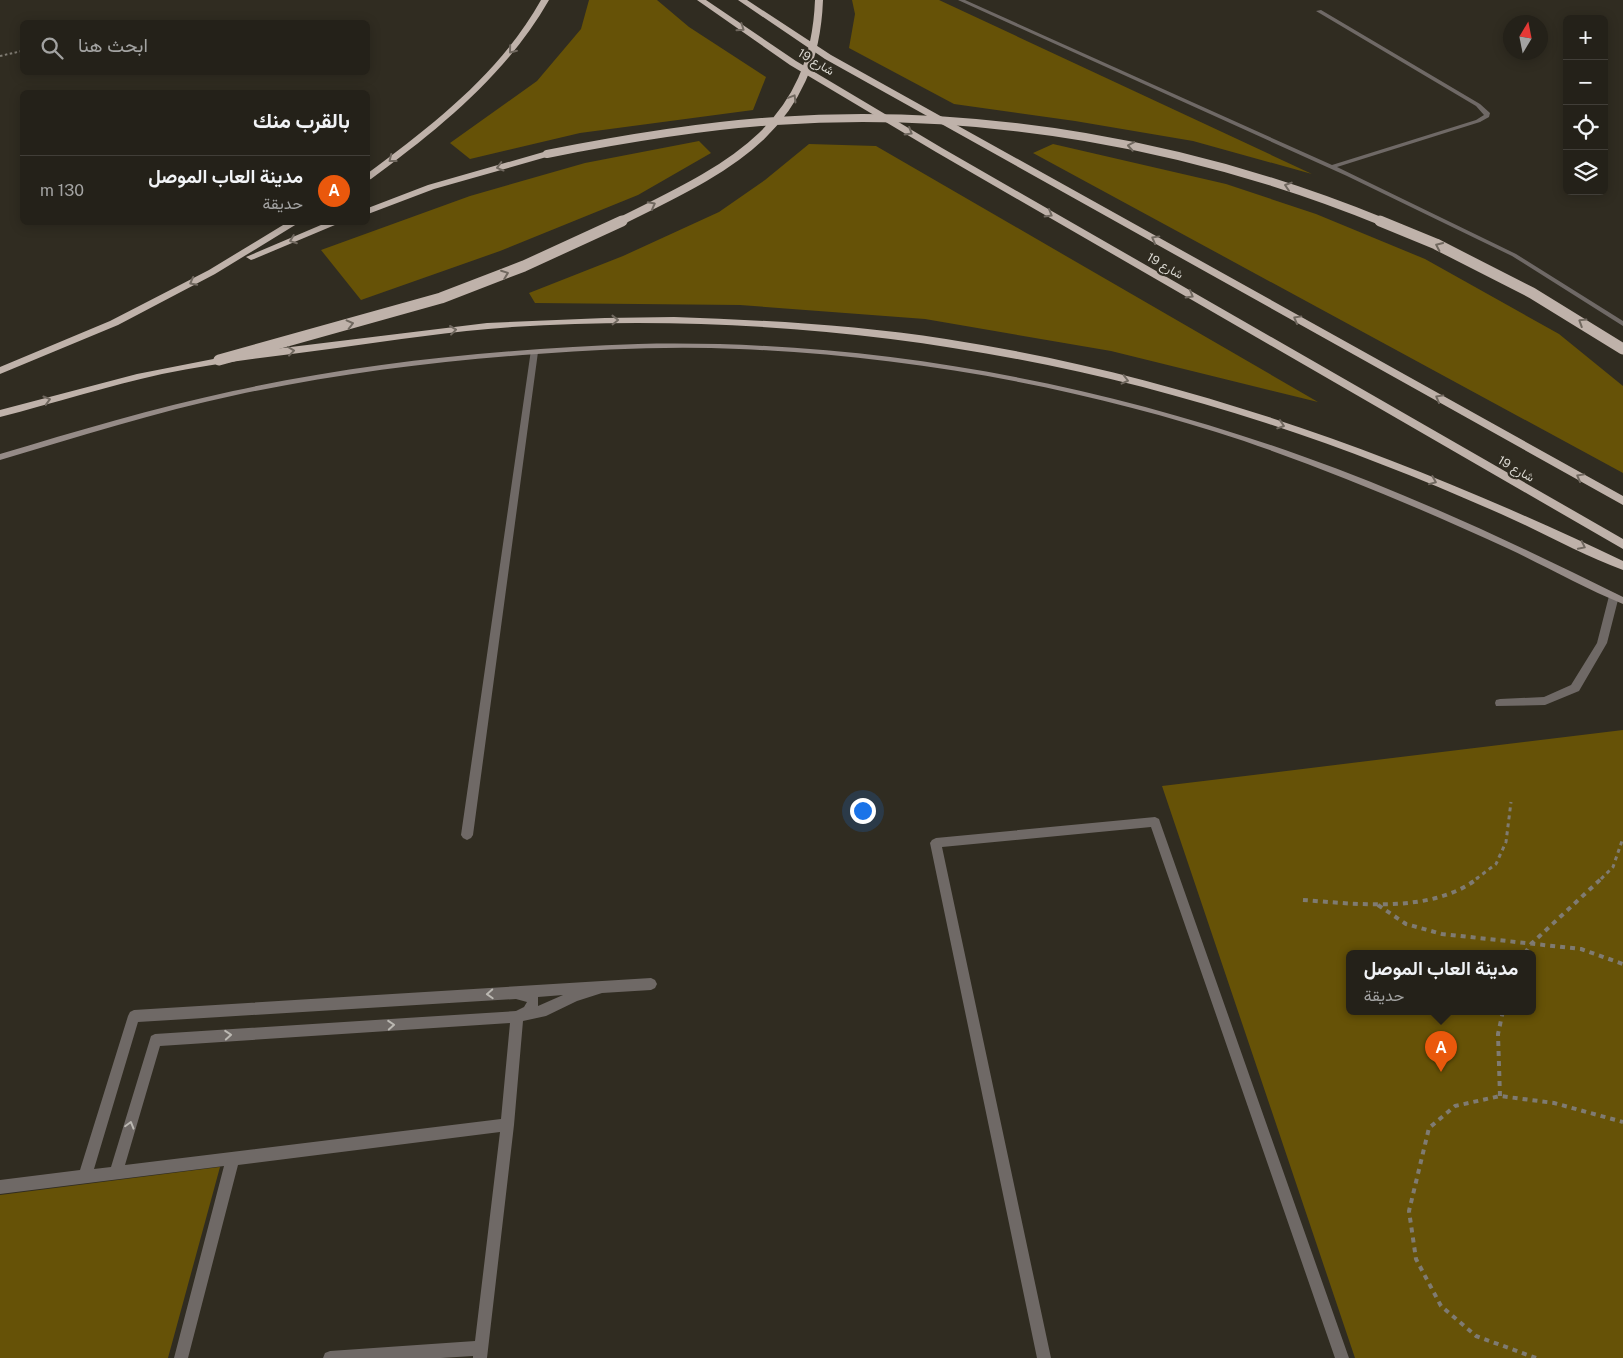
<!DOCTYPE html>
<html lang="ar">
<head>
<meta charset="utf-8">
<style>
  :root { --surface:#242119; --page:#302e26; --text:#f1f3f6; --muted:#a3a3a2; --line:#413e38; --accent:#ea580c }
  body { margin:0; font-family:"Public Sans",Vazirmatn,sans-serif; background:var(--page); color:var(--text); direction:rtl }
  .controls { position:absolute; right:15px; top:15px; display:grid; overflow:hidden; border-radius:8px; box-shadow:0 2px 12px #0003 }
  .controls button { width:45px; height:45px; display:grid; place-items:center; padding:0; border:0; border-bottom:1px solid var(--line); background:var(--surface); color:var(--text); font:25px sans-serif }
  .compass { position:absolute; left:1503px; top:15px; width:45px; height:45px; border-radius:50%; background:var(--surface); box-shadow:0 2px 12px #0003; rotate:10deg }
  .you { position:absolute; left:862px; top:810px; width:18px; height:18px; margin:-12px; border:4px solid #fff; border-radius:50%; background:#1a73e8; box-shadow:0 0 0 8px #1a73e833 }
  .badge { display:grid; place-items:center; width:32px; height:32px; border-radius:50%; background:var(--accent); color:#fff; font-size:16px; font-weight:700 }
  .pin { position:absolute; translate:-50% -41px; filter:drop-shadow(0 1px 2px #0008) }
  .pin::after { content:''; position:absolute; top:26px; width:18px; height:15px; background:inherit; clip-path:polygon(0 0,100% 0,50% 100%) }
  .popup { position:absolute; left:1346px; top:950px; width:190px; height:65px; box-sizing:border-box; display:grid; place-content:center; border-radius:8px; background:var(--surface); filter:drop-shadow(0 1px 4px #0005); font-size:16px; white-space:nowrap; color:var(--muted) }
  .popup b { font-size:19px; color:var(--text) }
  .popup::after { content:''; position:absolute; left:50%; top:100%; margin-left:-10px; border:10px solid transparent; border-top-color:var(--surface) }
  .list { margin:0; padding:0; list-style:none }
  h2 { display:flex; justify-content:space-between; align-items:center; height:65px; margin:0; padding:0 20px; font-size:21px }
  h2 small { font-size:16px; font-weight:400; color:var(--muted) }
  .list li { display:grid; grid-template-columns:32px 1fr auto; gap:15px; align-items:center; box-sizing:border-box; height:70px; padding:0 20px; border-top:1px solid var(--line) }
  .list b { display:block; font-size:19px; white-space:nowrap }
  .list p { margin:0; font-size:16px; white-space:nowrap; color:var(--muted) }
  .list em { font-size:16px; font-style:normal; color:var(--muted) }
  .icon { flex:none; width:28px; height:28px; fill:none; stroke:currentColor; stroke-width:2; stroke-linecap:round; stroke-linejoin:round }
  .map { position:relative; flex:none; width:1623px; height:1358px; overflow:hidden; direction:ltr }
  .search { position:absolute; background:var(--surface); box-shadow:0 2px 12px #0003; left:20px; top:20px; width:350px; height:55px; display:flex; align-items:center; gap:12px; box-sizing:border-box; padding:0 18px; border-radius:8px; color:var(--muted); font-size:19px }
  .panel { position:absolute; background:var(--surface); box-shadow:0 2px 12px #0003; left:20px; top:90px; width:350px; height:135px; border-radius:8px; direction:rtl }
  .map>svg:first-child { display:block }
  .green { fill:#665207; fill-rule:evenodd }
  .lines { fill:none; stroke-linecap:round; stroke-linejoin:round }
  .path-far2 { stroke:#7f7b72; stroke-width:2; stroke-dasharray:2.5 2.5; stroke-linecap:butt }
  .path-far1 { stroke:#7f7b72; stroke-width:3; stroke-dasharray:4 4; stroke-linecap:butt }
  .path { stroke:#7f7b72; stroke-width:4; stroke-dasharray:5 5; stroke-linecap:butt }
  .service { fill:#6f6966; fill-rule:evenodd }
  .minor { fill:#6f6966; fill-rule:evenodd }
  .secondary { fill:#958b87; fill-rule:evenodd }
  .trunk { fill:#bfb2aa; fill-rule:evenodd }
  .trunk-bridge-far1 { stroke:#bfb2aa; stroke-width:8 }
  .trunk-bridge { stroke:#bfb2aa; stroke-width:11 }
  .oneway { stroke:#70685f }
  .oneway2 { stroke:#bbb8b2 }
  .labels { text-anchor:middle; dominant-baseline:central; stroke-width:4.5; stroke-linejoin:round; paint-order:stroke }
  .far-street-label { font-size:12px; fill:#dcdad3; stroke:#302c21 }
</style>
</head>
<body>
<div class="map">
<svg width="1623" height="1358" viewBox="0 0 1623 1358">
  <rect width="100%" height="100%" fill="#302c21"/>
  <path class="green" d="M589,0H657L689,27L766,77L753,110L580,133L470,159L450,143L537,81L581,29Z
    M852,0H939L1312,174L1193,141L1075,121L954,104L849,48L855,14Z
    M699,141L711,153L638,195L500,251L361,300L321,250L470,196L585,163Z
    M809,144L876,146L1318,402L1111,351L925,319L740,305L535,303L529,293L623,256L719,212L765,180Z
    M1053,144L1226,184L1316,214L1425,259L1559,334L1623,386V473L1033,153Z
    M1623,730V1358H1355L1162,786ZM1532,953V1011H1350V953Z
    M220,1167L168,1358H0V1195Z"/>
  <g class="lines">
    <path class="path-far2" d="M0,56L22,51"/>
    <path class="path-far1" d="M1476,879L1496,864L1506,842L1511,802
      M1601,879L1613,867L1623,838"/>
    <path class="path" d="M1303,900C1357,904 1432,914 1478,878
      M1378,905L1406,924L1442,934L1581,949L1623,964
      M1525,953L1531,944L1602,878
      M1500,1096L1498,1034L1503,1011
      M1536,1358L1476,1336L1441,1306L1416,1259L1409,1211L1429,1128L1455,1106L1500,1096L1554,1103L1623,1122"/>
    <path class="service" d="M531,350H537L538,352L473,835L471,838L467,840L463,838L461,835Z
      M1614,593L1619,596L1607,643L1579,691L1545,705L1496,706L1495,703L1496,700L1500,699L1544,697L1571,685L1597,643L1609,596Z
      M1155,817L1159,819L1160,822L1349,1358H1335L1151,827L942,847L1051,1358H1037L930,843L932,840L936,838Z"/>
    <path class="minor" d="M958,0H965L1332,165L1476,120L1484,115L1476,106L1316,11L1321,10L1480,104L1490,113L1489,117L1480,122L1337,167L1516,254L1623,321V326L1512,256L1347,176Z
      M651,978L655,980L657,984L655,988L651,990L602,993L577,1001L546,1016L523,1021L514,1125L487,1358H473V1356L441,1358H323L325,1353L330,1351L475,1341L500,1132L238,1165L188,1358H174L224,1166L0,1194V1180L80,1170L128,1016L130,1012L134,1010ZM563,995L538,1006V997ZM516,999L527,1002L524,1007L516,1011L155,1034L151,1036L111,1167L94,1169L138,1022ZM510,1023L501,1119L125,1165L160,1046Z"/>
    <path class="secondary" d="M638,344C863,339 1090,380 1302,456C1412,495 1518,545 1623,597V604C1584,588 1547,567 1509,549C1422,509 1334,472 1244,441C1082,387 909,356 739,349C671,346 604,349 537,354C436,361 335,374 236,395C156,412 78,437 0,460V454C77,431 154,408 233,391C366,362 502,349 638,344Z"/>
    <path class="trunk" d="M541,0H549C506,75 440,128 371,179L368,180V173C434,124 500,73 541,0Z
      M697,0H706L796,61L942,148L1623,539V549L936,152L790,65Z
      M738,0H747L831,55L1623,496V505L825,59Z
      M547,151L551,154L550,156L434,189L368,214V208L428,185Z
      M288,222H300L215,274L118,325L0,374V367L110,321L209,270Z
      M328,222H342L254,259L251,260L246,257Z
      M674,317C765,320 855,325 946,339C1185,376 1405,457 1623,561V570C1581,555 1542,532 1501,514C1424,480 1346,449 1266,423C1023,344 768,311 512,327C453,331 395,340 337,348C278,356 220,362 162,374C108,386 54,403 0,417V410L137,374L249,352L487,323L605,318Z"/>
    <path class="trunk-bridge-far1" d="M547,154C623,139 699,126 776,121C981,107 1193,144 1383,222
      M619,222C723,170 814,132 819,0"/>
    <path class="trunk-bridge" d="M1380,221L1436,244L1532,293L1623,349
      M219,360L441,298L524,266L622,221"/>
  </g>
  <defs><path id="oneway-chevron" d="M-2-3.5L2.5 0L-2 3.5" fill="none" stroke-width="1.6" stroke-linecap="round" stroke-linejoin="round" transform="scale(1.25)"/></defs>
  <g class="oneway">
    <use href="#oneway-chevron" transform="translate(741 28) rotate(34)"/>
    <use href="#oneway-chevron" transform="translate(512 50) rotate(129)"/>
    <use href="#oneway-chevron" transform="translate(793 98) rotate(-59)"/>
    <use href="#oneway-chevron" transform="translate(909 132) rotate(31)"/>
    <use href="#oneway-chevron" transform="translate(1131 146) rotate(-170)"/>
    <use href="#oneway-chevron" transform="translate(392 159) rotate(142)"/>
    <use href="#oneway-chevron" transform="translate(500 167) rotate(165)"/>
    <use href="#oneway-chevron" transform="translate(1288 186) rotate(-162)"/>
    <use href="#oneway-chevron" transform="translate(652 205) rotate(-28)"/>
    <use href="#oneway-chevron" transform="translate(1049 214) rotate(30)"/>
    <use href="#oneway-chevron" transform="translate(1155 239) rotate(-151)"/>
    <use href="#oneway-chevron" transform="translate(293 240) rotate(159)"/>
    <use href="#oneway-chevron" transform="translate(1439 246) rotate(-155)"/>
    <use href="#oneway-chevron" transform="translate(505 274) rotate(-21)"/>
    <use href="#oneway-chevron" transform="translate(193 282) rotate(152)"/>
    <use href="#oneway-chevron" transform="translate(1190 295) rotate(30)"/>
    <use href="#oneway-chevron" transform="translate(1297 319) rotate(-151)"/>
    <use href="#oneway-chevron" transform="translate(615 320) rotate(-1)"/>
    <use href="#oneway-chevron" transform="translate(1582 322) rotate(-148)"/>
    <use href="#oneway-chevron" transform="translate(350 324) rotate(-14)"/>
    <use href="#oneway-chevron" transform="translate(453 330) rotate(-7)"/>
    <use href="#oneway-chevron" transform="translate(291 351) rotate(-7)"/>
    <use href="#oneway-chevron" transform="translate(1125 380) rotate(14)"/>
    <use href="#oneway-chevron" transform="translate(1439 398) rotate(-151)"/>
    <use href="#oneway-chevron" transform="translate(47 400) rotate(-16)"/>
    <use href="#oneway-chevron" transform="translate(1281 425) rotate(18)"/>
    <use href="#oneway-chevron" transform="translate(1580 477) rotate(-151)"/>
    <use href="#oneway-chevron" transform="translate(1433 481) rotate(22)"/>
    <use href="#oneway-chevron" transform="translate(1582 546) rotate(26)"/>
  </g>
  <g class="oneway2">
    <use href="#oneway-chevron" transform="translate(490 994) rotate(177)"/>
    <use href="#oneway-chevron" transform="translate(391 1025) rotate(-4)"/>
    <use href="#oneway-chevron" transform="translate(228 1035) rotate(-4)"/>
    <use href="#oneway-chevron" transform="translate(130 1125) rotate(-74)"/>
  </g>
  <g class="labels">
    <g class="far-street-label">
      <text transform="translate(816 62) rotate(31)">شارع 19</text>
      <text transform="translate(1165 266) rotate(30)">شارع 19</text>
      <text transform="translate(1516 469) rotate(30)">شارع 19</text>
    </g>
  </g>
</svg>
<div class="controls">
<button>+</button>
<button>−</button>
<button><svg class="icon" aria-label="locate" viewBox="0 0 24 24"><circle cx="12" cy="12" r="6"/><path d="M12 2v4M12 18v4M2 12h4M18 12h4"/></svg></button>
<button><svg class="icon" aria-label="layers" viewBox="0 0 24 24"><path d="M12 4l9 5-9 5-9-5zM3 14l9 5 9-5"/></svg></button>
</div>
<svg class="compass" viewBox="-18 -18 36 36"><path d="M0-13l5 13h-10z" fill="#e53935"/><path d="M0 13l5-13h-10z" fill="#a3a3a2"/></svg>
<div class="you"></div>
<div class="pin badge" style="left:1441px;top:1072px">A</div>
<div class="popup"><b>مدينة العاب الموصل</b>حديقة</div>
<div class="search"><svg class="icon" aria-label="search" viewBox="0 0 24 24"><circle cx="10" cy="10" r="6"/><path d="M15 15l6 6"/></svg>ابحث هنا</div>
<section class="panel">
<h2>بالقرب منك<small></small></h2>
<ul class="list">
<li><span class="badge">A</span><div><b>مدينة العاب الموصل</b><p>حديقة</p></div><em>130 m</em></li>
</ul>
</section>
</div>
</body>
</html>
